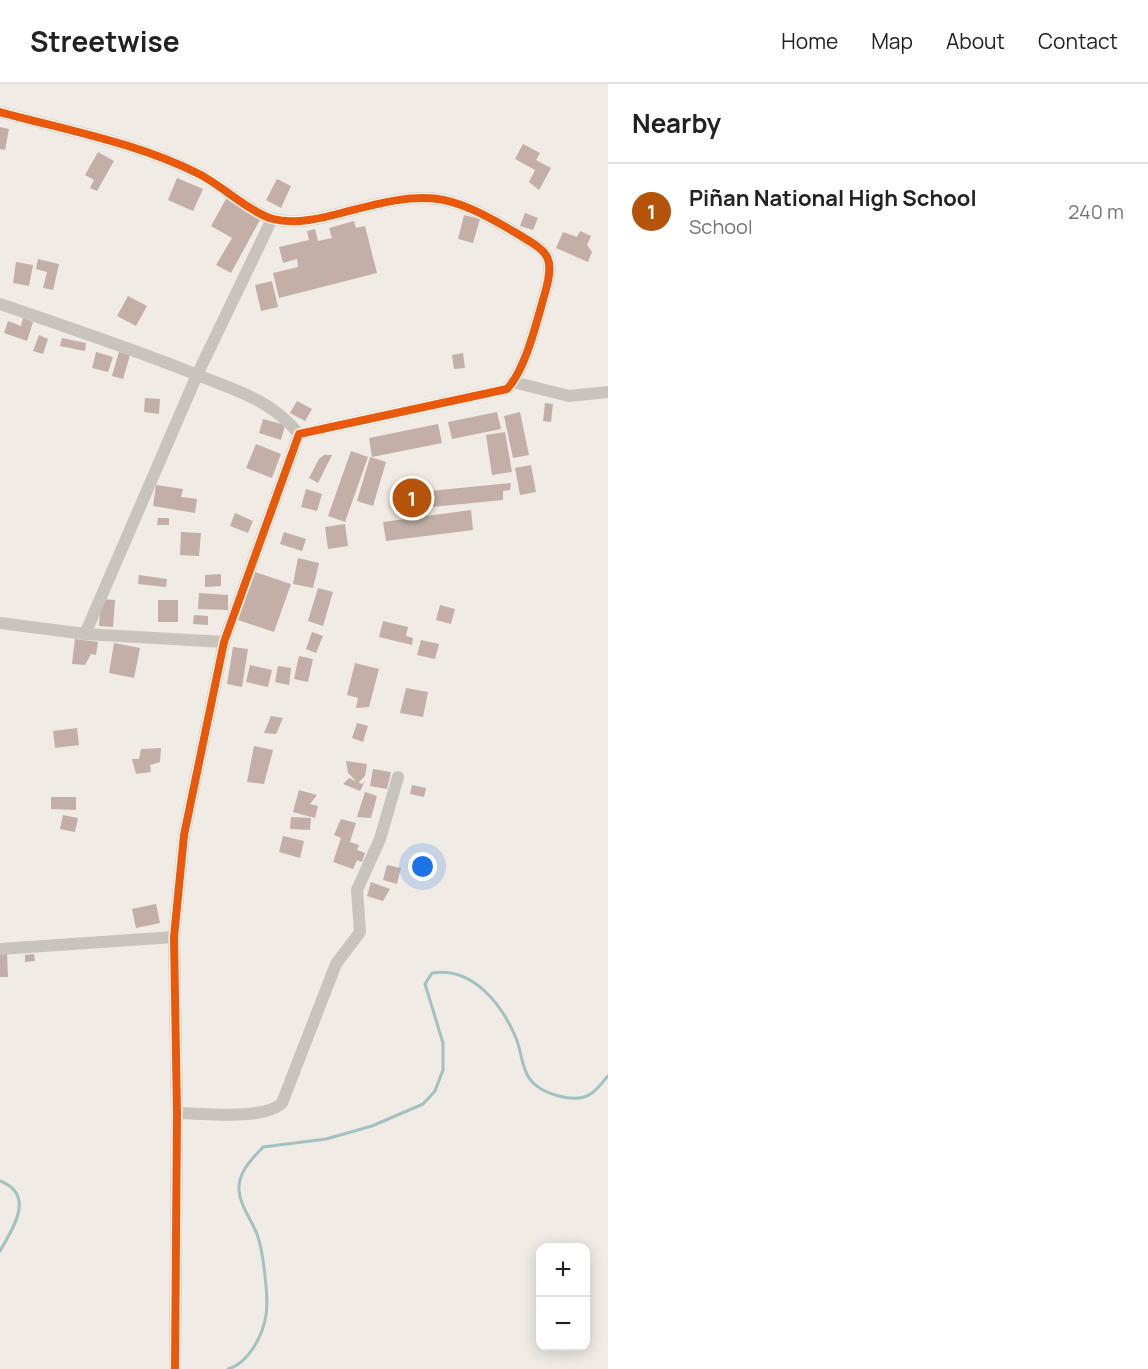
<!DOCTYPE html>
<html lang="en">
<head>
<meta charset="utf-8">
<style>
  :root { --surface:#fff; --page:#f2f2f2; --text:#222; --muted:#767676; --line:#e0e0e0; --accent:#b45309 }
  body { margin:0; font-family:Manrope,sans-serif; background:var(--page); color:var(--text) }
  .controls { position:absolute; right:18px; bottom:18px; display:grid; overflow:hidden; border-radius:12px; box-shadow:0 3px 15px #0003 }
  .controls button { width:54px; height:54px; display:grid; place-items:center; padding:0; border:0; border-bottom:2px solid var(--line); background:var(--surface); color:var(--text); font:30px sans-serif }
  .you { position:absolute; left:423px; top:783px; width:21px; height:21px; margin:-15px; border:4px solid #fff; border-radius:50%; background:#1a73e8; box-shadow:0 0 0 9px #1a73e833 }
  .badge { display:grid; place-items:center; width:39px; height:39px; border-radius:50%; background:var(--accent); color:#fff; font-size:20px; font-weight:700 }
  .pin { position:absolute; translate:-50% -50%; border:3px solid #fff; box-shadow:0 2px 6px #0006 }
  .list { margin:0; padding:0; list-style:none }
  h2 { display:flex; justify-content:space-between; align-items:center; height:78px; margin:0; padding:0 24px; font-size:26px }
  h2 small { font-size:20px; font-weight:400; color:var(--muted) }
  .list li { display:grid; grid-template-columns:39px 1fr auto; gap:18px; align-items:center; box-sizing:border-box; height:96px; padding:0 24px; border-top:2px solid var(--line) }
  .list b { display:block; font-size:22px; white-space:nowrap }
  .list p { margin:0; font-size:20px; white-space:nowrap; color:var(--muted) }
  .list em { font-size:20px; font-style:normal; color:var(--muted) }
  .map { position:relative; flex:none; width:608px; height:1285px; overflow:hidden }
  header { display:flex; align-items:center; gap:36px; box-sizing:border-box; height:84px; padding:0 30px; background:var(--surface); border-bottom:2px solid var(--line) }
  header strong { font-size:28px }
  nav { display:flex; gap:33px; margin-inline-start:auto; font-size:21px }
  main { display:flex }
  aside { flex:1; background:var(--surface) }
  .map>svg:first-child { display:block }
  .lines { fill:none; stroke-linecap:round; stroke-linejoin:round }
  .stream { stroke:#a1c2c1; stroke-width:3 }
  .building { fill:#c3afa7 }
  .minor { stroke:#c9c3be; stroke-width:12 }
  .cycleway-casing { stroke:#fbf5ee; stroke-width:11 }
  .cycleway { stroke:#e8590c; stroke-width:8 }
</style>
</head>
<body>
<header>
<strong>Streetwise</strong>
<nav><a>Home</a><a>Map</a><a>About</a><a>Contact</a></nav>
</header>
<main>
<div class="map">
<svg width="608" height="1285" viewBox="0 0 608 1285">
  <rect width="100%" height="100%" fill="#f0ebe5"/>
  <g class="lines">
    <path class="stream" d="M0,1097C36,1111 13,1144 0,1167
      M228,1285C249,1279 263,1251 266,1231C269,1215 263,1168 258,1153C253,1137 240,1123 239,1106C238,1088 252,1075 263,1063L326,1055L372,1042L423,1020L435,1007L443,986V959L425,900L432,889C473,882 502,921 516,954C521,966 522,984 529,994C540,1010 576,1021 592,1009C598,1005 603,997 608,992"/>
  </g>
  <path class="building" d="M0,43L9,45L5,66L0,65Z
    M523,60L540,69L536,76L551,84L539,106L529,98L535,86L515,75Z
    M98,68L114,77L97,107L90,104L94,96L85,91Z
    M177,94L203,105L193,127L168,116Z
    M277,95L291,102L281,124L266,116Z
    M226,115L261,134L231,189L216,181L232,154L211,142Z
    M525,129L538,134L533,146L520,142Z
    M464,131L480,135L473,159L458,155Z
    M354,137L356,144L365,142L377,189L279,214L273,189L298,183L297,175L283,179L279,163L309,156L307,147L315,145L318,157L332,154L329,144Z
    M580,147L591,152L587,161L592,168L588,178L556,164L563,148L577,153Z
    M38,175L59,180L53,206L43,204L47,188L36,185Z
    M16,178L33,181L29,202L13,199Z
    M272,197L278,223L261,227L255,201Z
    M128,212L147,222L136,242L117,232Z
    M23,234L33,238L27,257L4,249L8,237L21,242Z
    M39,251L48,255L43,270L33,267Z
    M62,254L86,259L85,267L60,262Z
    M96,268L113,273L108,288L92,284Z
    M119,268L130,271L123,295L112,292Z
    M463,269L465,284L454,285L452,271Z
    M145,314L160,315L159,330L144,328Z
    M297,317L312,325L305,337L290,329Z
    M545,319L553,320L551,338L543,337Z
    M497,328L501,345L452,355L448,338Z
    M520,328L529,371L513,374L504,332Z
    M263,335L285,341L281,356L259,349Z
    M438,340L442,359L372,373L369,354Z
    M505,348L512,388L492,391L486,351Z
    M256,360L281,370L272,394L246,384Z
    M351,367L368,373L345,438L328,432Z
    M324,371H332L318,399L309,394L319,375Z
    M370,373L386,378L373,422L357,417Z
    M531,381L536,408L520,411L515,384Z
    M511,399L510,406L503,407V416L421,424L420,416L410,417V409Z
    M156,401L183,405L181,413L197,415L195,429L153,422Z
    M306,405L322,410L317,427L301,423Z
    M471,426L473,446L386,457L383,438Z
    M235,429L253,437L248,449L230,442Z
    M158,434H169V441H157Z
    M345,440L348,462L328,465L325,443Z
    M181,448L201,449L199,472L180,471Z
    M284,448L306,455L302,467L280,460Z
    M298,474L319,479L313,504L293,500Z
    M255,488L291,500L274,548L238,536Z
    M221,490V502L205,503V491Z
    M139,491L167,495L166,503L138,500Z
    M318,504L333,508L323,542L308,537Z
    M199,509L228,511V526L198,525Z
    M101,515L115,516L113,543L99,542Z
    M158,516H178V538H158Z
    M440,521L455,525L451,540L436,536Z
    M194,531L208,532V541L193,540Z
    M383,537L408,543L406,552L413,554L412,561L379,553Z
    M312,548L323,552L316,569L306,565Z
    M75,555L98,558L96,571L91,570L85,581L72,580Z
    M421,556L439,560L435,575L417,571Z
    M114,559L140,564L134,594L109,589Z
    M233,563L248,565L242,603L227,600Z
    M299,572L313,575L308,598L294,595Z
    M355,579L379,585L369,623L356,624L358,614L347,611Z
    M250,581L272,586L268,603L246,598Z
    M278,582L291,584L289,601L275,598Z
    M406,604L428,608L423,633L400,629Z
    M271,632L283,634L276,650L264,649Z
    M357,639L368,642L363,658L352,654Z
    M77,644L79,661L55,664L53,647Z
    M254,662L273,666L264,700L247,698Z
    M161,664L160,678L150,681L151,688L136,690L132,675H139L141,665Z
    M346,677L367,680L365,692L358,699L348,689Z
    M373,685L391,688L387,705L370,702Z
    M349,694L362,700L365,697L360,707L343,700Z
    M412,701L426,704L424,713L410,710Z
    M299,706L317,711L310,720L318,722L315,734L293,728Z
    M365,708L377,712L371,734L357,733Z
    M51,713H76V726L51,725Z
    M63,731L78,734L75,748L60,745Z
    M291,733L311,734L310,746L290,745Z
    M341,735L356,739L350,758L359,761L357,766L365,769L362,778L357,776L353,785L333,778L341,754L334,751Z
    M283,752L304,757L300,774L279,768Z
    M387,781L401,784L397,800L383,796Z
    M371,798L390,805L383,817L367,812Z
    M156,820L160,839L136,844L132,825Z
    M0,869H7L8,893H0Z
    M34,870L35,877L25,878V871Z"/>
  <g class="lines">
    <path class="minor" d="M0,28C66,46 138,59 199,90C221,101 251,129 273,135C295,141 323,134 345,128C426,107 444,106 516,149C547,168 556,170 545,209C537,236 526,285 507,305L299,350
      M0,220C64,242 127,263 190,288C231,305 270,314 299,350
      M513,298L569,312L608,308
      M0,539L85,550L224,558
      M85,550L197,291L272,135
      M0,865L174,853
      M177,1029C203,1029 263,1037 282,1019L336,880L360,848L357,806L380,755L398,693
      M175,1285L177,1029L174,853L184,751L224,558L299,350"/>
    <g class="cycleway-casing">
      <path id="cycleway" d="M0,28C66,46 138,59 199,90C221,101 251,129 273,135C295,141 323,134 345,128C426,107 444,106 516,149C547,168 556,170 545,209C537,236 526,285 507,305L299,350L224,558L184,751L174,853L177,1029L175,1285"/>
    </g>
    <use href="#cycleway" class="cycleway"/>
  </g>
</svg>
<div class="controls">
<button>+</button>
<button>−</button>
</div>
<div class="you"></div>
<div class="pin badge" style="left:412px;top:414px">1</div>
</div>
<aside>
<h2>Nearby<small></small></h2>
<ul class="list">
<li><span class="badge">1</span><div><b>Piñan National High School</b><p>School</p></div><em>240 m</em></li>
</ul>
</aside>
</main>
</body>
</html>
